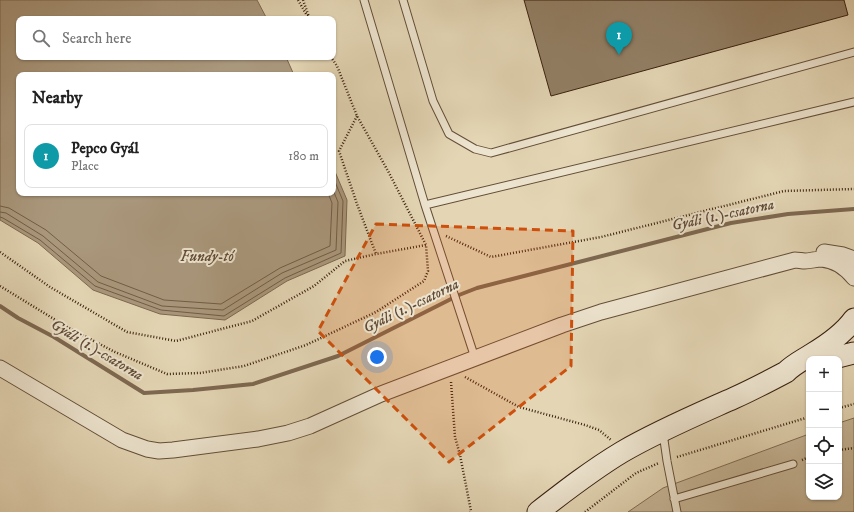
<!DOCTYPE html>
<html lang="en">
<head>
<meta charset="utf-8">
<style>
  :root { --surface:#fff; --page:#f2f2f2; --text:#222; --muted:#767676; --line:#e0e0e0; --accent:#8f2418 }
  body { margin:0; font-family:"IM FELL DW Pica",serif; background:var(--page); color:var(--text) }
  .controls { position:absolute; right:12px; bottom:12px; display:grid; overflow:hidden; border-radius:8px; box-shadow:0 1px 3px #0004 }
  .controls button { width:36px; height:36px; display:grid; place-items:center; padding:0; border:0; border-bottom:1px solid var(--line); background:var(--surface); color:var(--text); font:20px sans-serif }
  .you { position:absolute; left:377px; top:357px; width:14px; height:14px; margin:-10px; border:3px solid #fff; border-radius:50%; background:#1a73e8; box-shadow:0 0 0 6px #1a73e833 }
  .badge { display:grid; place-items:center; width:26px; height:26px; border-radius:50%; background:var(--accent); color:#fff; font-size:13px; font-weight:700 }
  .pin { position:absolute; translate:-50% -33px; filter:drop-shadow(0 1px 2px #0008) }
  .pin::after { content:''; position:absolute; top:21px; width:14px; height:12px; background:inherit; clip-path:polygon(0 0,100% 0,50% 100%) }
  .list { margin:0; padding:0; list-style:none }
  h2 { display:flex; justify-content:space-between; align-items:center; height:52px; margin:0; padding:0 16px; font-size:17px }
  h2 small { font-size:13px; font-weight:400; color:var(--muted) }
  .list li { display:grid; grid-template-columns:26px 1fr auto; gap:12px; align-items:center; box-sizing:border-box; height:64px; margin:0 8px 8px; padding:0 8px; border:1px solid var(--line); border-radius:8px }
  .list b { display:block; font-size:15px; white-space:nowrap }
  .list p { margin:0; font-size:13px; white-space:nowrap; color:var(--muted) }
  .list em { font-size:13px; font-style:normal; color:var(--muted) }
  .icon { flex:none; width:22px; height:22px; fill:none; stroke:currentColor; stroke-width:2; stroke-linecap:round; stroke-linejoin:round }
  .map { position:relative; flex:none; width:854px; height:512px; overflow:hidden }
  .search { position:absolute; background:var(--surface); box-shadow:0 1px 3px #0004; left:16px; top:16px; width:320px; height:44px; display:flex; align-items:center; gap:10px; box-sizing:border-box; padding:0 14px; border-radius:8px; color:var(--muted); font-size:15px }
  .panel { position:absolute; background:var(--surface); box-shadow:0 1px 3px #0004; left:16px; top:72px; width:320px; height:124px; border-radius:8px }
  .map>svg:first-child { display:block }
  .green { fill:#c7b799; stroke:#806c54 }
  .water { fill:#aa987d; stroke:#7d6851 }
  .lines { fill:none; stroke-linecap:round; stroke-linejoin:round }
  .shore { stroke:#725c46; stroke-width:1 }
  .stream { stroke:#7d6851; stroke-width:4 }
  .building { fill:#927f65; stroke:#3a200f }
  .lane-casing { stroke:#644e38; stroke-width:9 }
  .street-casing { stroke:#644e38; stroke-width:17 }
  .secondary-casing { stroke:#3a200f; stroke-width:23 }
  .path { stroke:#3a200f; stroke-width:2.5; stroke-dasharray:1 2; stroke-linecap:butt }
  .lane { stroke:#ede4cf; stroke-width:7 }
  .street { stroke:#ede4cf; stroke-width:15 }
  .secondary { stroke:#ede4cf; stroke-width:21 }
  .marked { fill:#ce500c; fill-opacity:0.2; stroke:#ce500c; stroke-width:3; stroke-dasharray:8 5; stroke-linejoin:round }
  .labels { text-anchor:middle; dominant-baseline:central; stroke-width:4; stroke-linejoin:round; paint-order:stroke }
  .water-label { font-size:15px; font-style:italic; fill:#614a36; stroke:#ede4cf }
</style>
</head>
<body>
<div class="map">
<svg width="854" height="512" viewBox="0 0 854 512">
  <rect width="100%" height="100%" fill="#e4d6b5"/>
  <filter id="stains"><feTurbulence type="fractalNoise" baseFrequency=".005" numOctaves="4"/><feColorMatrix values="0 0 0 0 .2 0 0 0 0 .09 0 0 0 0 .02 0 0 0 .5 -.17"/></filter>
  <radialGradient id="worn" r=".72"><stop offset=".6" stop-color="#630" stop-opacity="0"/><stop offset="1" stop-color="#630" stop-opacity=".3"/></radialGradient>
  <path class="green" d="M854,418V512H628L663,488L809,434V497H839V423Z"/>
  <path class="water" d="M0,0H257L267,19H19V57H286L294,75H19V193H333V167L347,200L345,256L287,281L225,320L160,314L93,290L38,243L0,220Z"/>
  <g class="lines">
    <path class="shore" d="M0,206L9,208L46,230L101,276L164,300L221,304L280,268L330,246L332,203L328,193
      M0,212L6,213L43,236L98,282L162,306L223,310L282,273L336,250L338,202L333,190
      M0,217L3,218L40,240L95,286L161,310L224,316L285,278L341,253L343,201L333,177"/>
    <path class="stream" d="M0,306L18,318L54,337L144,393L193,390L253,384L338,356L459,295L477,288L731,223L788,214L854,209"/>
  </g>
  <path class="building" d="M524,0H844L848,15L551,96Z"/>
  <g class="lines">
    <g class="lane-casing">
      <path id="lane" d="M364,0L425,205L475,358
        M403,0L433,101L449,134L475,149L491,153L854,52
        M425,205L854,102
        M663,433L667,461L677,512
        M674,499L793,464"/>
    </g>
    <g class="street-casing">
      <path id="street" d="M824,252L843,255L854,259
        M0,368L122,440L147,449L159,451L173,450L258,439L288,433L310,426L381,394L562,325L601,312L795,260C798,260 802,261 805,261C810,261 816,259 821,259C835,260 846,268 854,278"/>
    </g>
    <g class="secondary-casing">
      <path id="secondary" d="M830,359L854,353
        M538,512C565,491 592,470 622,452C658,431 696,415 734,398C752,390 769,381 786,372C794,364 803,360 812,354C827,345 844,333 854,319"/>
    </g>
    <path class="path" d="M298,0L309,19
      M303,0L309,17
      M357,116L339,151L357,204L376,254
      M446,236L491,257L601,237L784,191L854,189
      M0,252L50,287L127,332L176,341L252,321L314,286L345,261L376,254L426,245
      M0,286L67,327L115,352L167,374L200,373L244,366L306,345L376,312L424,281L428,271L426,245L388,171L357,116L337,66L331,57
      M465,377L519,407L585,425L599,430L611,440
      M451,382L455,437L460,455L471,511L470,512
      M839,408L854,404
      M839,450L854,448
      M677,457L809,417
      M802,460L809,457
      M585,512L636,473L659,463"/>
    <use href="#lane" class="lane"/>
    <use href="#street" class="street"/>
    <use href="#secondary" class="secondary"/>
  </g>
  <path class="marked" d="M376,224L573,231L571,366L449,462L318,331Z"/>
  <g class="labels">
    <g class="water-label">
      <text transform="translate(723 215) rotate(-12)">Gyáli (1.)-csatorna</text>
      <text x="207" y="256">Fundy-tó</text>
      <text transform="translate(411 306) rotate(-26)">Gyáli (1.)-csatorna</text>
      <text transform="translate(97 350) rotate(31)">Gyáli (1.)-csatorna</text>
    </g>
  </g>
  <rect width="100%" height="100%" filter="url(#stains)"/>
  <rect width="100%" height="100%" fill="url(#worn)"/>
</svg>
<div class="controls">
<button>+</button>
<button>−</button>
<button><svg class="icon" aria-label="locate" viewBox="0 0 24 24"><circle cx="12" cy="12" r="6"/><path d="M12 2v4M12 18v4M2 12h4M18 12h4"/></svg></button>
<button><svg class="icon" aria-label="layers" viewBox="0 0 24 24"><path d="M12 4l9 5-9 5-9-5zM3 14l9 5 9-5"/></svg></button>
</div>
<div class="you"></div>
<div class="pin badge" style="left:619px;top:55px;background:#0f9aa8">1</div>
<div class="search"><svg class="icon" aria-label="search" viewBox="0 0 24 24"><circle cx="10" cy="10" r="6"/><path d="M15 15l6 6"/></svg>Search here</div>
<section class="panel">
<h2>Nearby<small></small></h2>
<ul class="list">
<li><span class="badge" style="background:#0f9aa8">1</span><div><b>Pepco Gyál</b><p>Place</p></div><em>180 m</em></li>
</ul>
</section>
</div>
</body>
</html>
